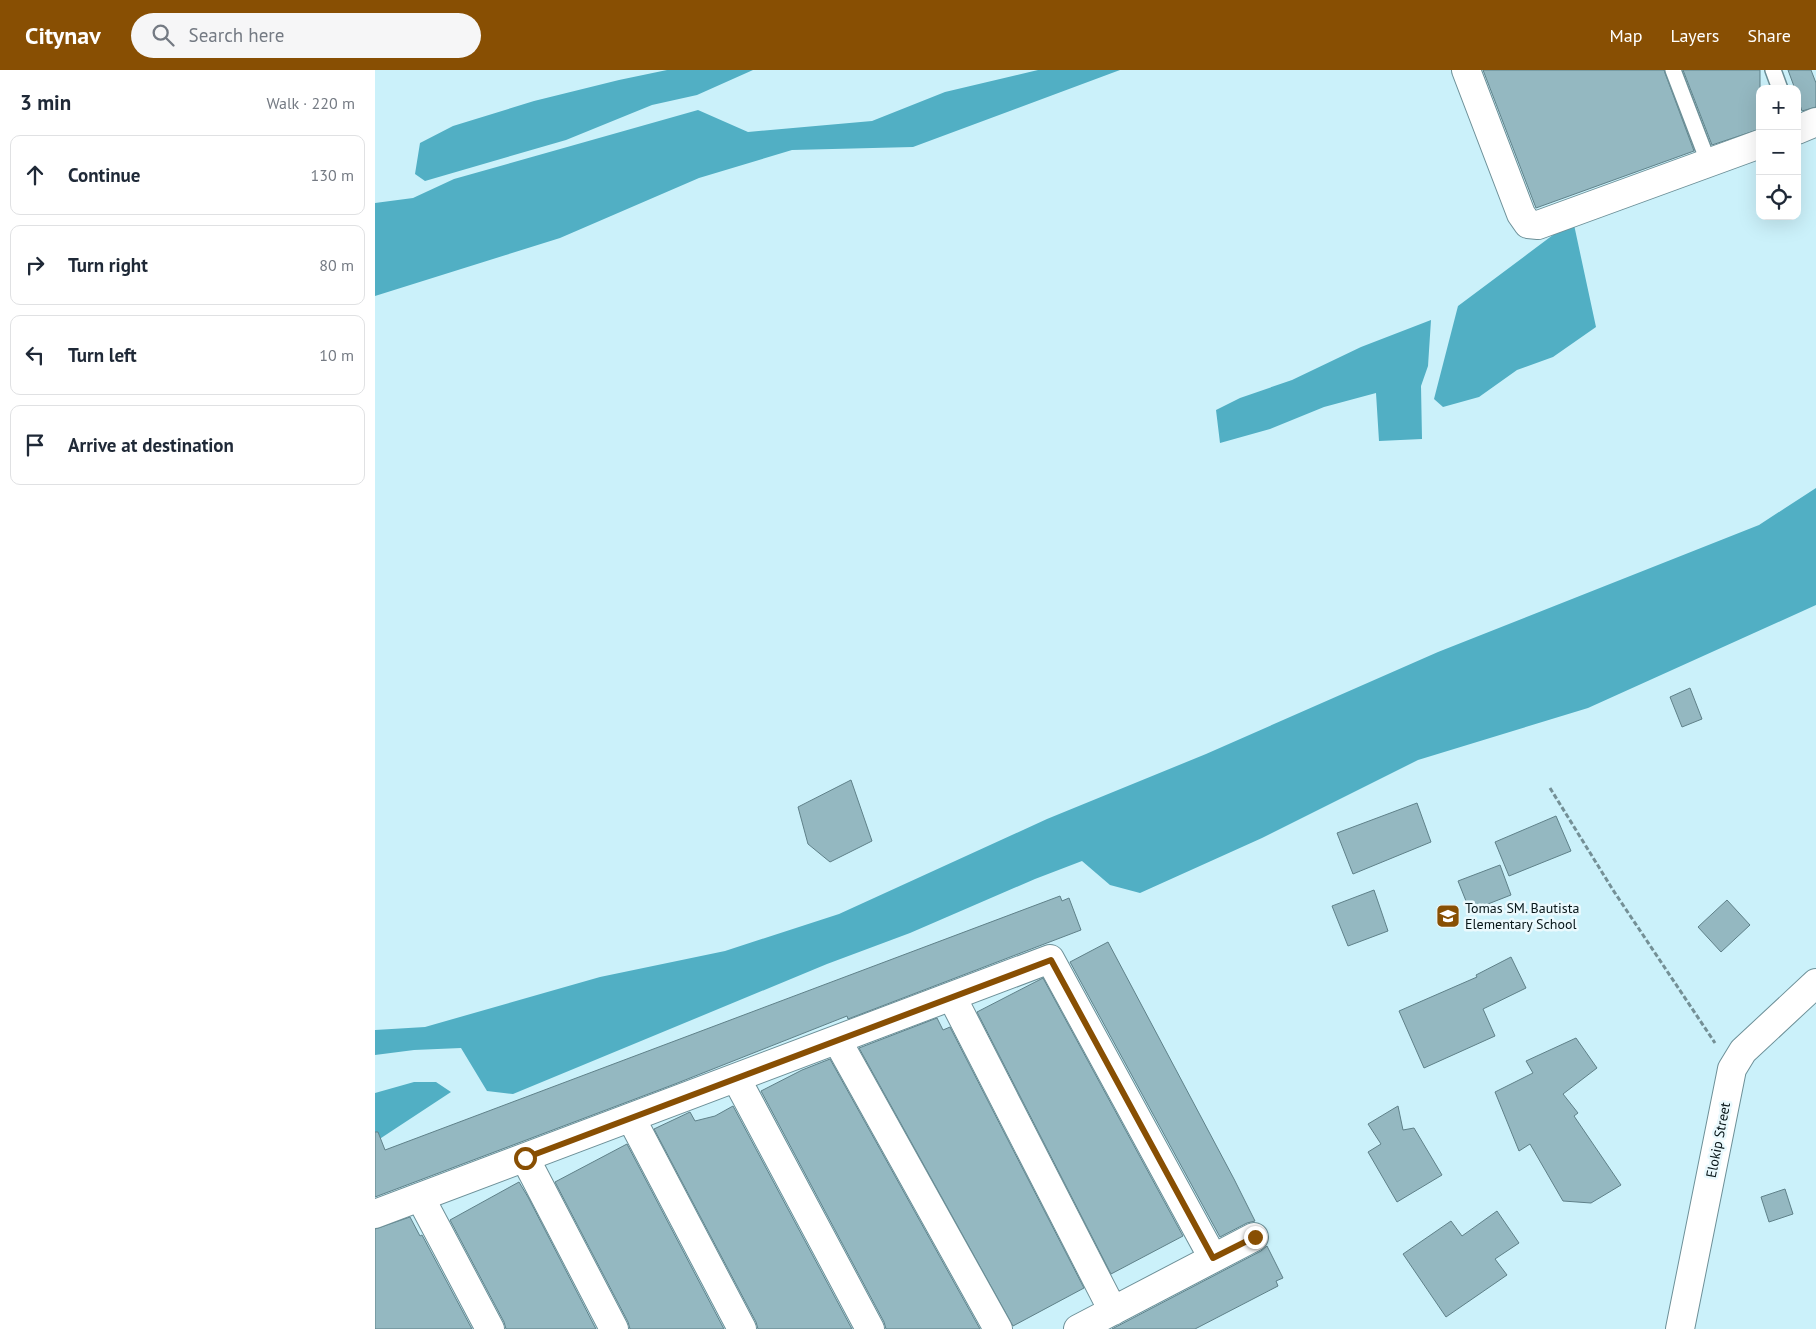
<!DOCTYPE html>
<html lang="en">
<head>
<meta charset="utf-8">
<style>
  :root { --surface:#fff; --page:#f6f6f7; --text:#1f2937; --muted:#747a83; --line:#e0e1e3; --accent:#884f03 }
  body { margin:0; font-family:"PT Sans",sans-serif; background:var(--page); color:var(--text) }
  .controls { position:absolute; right:15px; top:15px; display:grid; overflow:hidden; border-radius:10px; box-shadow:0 5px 20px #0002 }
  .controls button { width:45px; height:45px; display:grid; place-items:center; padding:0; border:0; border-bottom:1px solid var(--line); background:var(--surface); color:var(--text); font:25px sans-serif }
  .stop { position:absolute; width:15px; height:15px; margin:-11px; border:4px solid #884f03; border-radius:50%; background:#fff }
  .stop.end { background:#884f03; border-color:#fff; box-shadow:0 1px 5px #0008 }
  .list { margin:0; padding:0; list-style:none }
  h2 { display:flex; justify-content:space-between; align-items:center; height:65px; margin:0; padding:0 20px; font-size:21px }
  h2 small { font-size:16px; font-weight:400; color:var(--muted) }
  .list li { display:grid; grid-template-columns:32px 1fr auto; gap:15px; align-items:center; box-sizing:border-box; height:80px; margin:0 10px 10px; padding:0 10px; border:1px solid var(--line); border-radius:10px }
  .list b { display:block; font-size:19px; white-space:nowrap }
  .list em { font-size:16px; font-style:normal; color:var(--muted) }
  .icon { flex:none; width:28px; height:28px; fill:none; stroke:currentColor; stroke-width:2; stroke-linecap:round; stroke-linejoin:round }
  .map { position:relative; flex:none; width:1441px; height:1259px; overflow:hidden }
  header { display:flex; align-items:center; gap:30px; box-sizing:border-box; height:70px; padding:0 25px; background:var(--accent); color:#fff }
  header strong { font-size:24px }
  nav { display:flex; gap:28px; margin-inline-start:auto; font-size:18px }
  .search { width:350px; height:45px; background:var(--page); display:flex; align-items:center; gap:12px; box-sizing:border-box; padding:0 18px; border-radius:28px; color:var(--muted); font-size:19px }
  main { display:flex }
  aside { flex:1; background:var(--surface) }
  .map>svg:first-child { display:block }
  .water { fill:#51afc4 }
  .building { fill:#94b8c1; stroke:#5f8189 }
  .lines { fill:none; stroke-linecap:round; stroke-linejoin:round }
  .service-casing { stroke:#6d9098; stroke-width:18 }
  .minor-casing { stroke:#6d9098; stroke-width:30 }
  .path { stroke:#749096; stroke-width:3; stroke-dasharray:5 2.5; stroke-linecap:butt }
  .service { stroke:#fff; stroke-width:15 }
  .minor { stroke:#fff; stroke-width:28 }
  .route { stroke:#884f03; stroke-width:6 }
  .labels { text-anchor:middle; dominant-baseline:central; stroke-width:5; stroke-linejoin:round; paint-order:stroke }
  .poi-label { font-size:14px; fill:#071518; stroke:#eaf9fd; text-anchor:start }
  .street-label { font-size:14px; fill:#071518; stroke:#eaf9fd }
</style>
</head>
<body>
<header>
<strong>Citynav</strong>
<div class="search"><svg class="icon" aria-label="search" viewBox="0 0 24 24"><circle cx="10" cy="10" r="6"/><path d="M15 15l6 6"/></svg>Search here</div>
<nav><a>Map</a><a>Layers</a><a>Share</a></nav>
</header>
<main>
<aside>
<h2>3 min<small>Walk · 220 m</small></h2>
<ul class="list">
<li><svg class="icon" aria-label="ahead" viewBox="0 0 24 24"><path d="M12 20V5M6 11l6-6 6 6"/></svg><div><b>Continue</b></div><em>130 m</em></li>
<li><svg class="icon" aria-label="right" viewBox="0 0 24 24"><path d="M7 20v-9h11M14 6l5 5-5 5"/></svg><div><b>Turn right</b></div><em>80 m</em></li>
<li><svg class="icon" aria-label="left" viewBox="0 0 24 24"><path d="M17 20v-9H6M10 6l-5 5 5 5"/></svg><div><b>Turn left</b></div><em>10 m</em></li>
<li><svg class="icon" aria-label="arrive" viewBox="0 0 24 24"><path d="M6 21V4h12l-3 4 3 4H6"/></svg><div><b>Arrive at destination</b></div></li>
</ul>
</aside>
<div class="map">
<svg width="1441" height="1259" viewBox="0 0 1441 1259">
  <rect width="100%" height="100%" fill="#cbf1fa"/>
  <path class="water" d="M292,0H378L322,25L277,35L191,70L50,111L40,104L45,73L78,56L159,31L244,10Z
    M663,0H745L538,77L417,80L324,108L185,168L0,226V133L38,128L79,109L323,40L373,62L497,51L570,22Z
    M1198,150L1221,257L1178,287L1142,300L1104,327L1068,337L1059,329L1083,236Z
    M1056,250L1053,296L1046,316L1047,369L1004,371L1001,323L949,337L895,359L845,373L841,340L865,328L917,310L986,277Z
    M1441,418V535L1213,638L1043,690L887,768L765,823L735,815L707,791L660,809L535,863L452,894L138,1024L112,1021L86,978L39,980L0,985V960L50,957L225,907L350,881L464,844L672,749L831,684L1063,582L1384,455Z
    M39,1012H61L76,1022L0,1072V1023Z"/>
  <path class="building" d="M1108,0H1289L1319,81L1161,138Z
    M1308,0H1385V59L1337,75Z
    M1413,0H1436L1441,13V37L1427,41L1422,26V19H1420Z
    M1315,618L1327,649L1307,657L1295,627Z
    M476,710L497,771L455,792L433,774L423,737Z
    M1042,733L1056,772L978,804L962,763Z
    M1181,746L1196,781L1134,806L1120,772Z
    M1125,795L1136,825L1095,841L1083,811Z
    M999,820L1013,861L973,876L957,836Z
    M685,826L687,831L694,828L706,860L473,949L472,946L300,1014L0,1127V1062H3L10,1080Z
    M1352,830L1375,855L1346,882L1323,857Z
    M733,872L859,1109L880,1151L872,1153L845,1167L695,892Z
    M1136,887L1151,918L1108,939L1120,966L1049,998L1024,941L1102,907L1101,905Z
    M668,908L808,1166L736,1204L602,942Z
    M562,948L568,960L575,957L709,1218L638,1256L484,978Z
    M1201,968L1222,998L1188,1024L1203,1043L1199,1046L1246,1115L1216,1133L1188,1131L1155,1074L1144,1081L1120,1022L1158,1003L1151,991Z
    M455,989L605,1259H511L509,1252L386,1021L427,1000Z
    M358,1036L477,1259H383L381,1252L279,1059L315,1042L320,1051L340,1046Z
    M1023,1036L1028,1060L1039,1058L1067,1105L1022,1132L993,1082L1006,1074L993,1054Z
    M252,1074L349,1259H255L253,1252L180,1112Z
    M144,1112L153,1127L221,1259H131L129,1252L75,1150Z
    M1410,1119L1418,1144L1394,1152L1386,1127Z
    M1122,1141L1144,1173L1120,1189L1132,1205L1071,1247L1028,1184L1076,1151L1087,1166Z
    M35,1147L45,1166L47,1165L97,1259H0V1159Z
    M892,1176L908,1208L901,1211L903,1216L820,1259H737L886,1181Z"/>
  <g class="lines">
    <g class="service-casing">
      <path id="service" d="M1298,0L1334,94
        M1398,0L1405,19"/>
    </g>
    <g class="minor-casing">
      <path id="minor" d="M1091,0L1146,144L1153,154L1163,155L1385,74
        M1422,60L1441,52
        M577,927L738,1241
        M462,970L623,1259
        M361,1008L495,1259
        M256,1048L367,1259
        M150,1088L239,1259
        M45,1127L115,1259
        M0,1144L675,889L838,1188
        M703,1259L879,1167
        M1305,1259L1357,999L1368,981L1441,913"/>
    </g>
    <path class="path" d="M1175,718L1238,820L1340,973"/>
    <use href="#service" class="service"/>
    <use href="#minor" class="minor"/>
  </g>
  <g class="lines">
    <path class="route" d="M150,1088L676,890L838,1188L880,1167"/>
  </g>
  <defs>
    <g id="school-square" transform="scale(1.25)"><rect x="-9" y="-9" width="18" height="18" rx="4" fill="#884f03" stroke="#eaf9fd"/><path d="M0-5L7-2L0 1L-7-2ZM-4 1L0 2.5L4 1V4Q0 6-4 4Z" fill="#fff"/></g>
  </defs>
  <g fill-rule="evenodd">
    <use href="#school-square" x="1073" y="846"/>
  </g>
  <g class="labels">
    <g class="poi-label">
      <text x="1090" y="838">Tomas SM. Bautista<tspan x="1090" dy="16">Elementary School</tspan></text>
    </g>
    <g class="street-label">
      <text transform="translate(1343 1070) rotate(-79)">Elokip Street</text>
    </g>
  </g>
</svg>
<div class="controls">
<button>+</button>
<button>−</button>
<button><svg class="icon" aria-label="locate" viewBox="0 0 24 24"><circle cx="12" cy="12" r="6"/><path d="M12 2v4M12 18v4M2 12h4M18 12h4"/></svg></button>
</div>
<div class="stop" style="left:150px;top:1088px"></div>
<div class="stop end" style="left:880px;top:1167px"></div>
</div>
</main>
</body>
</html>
